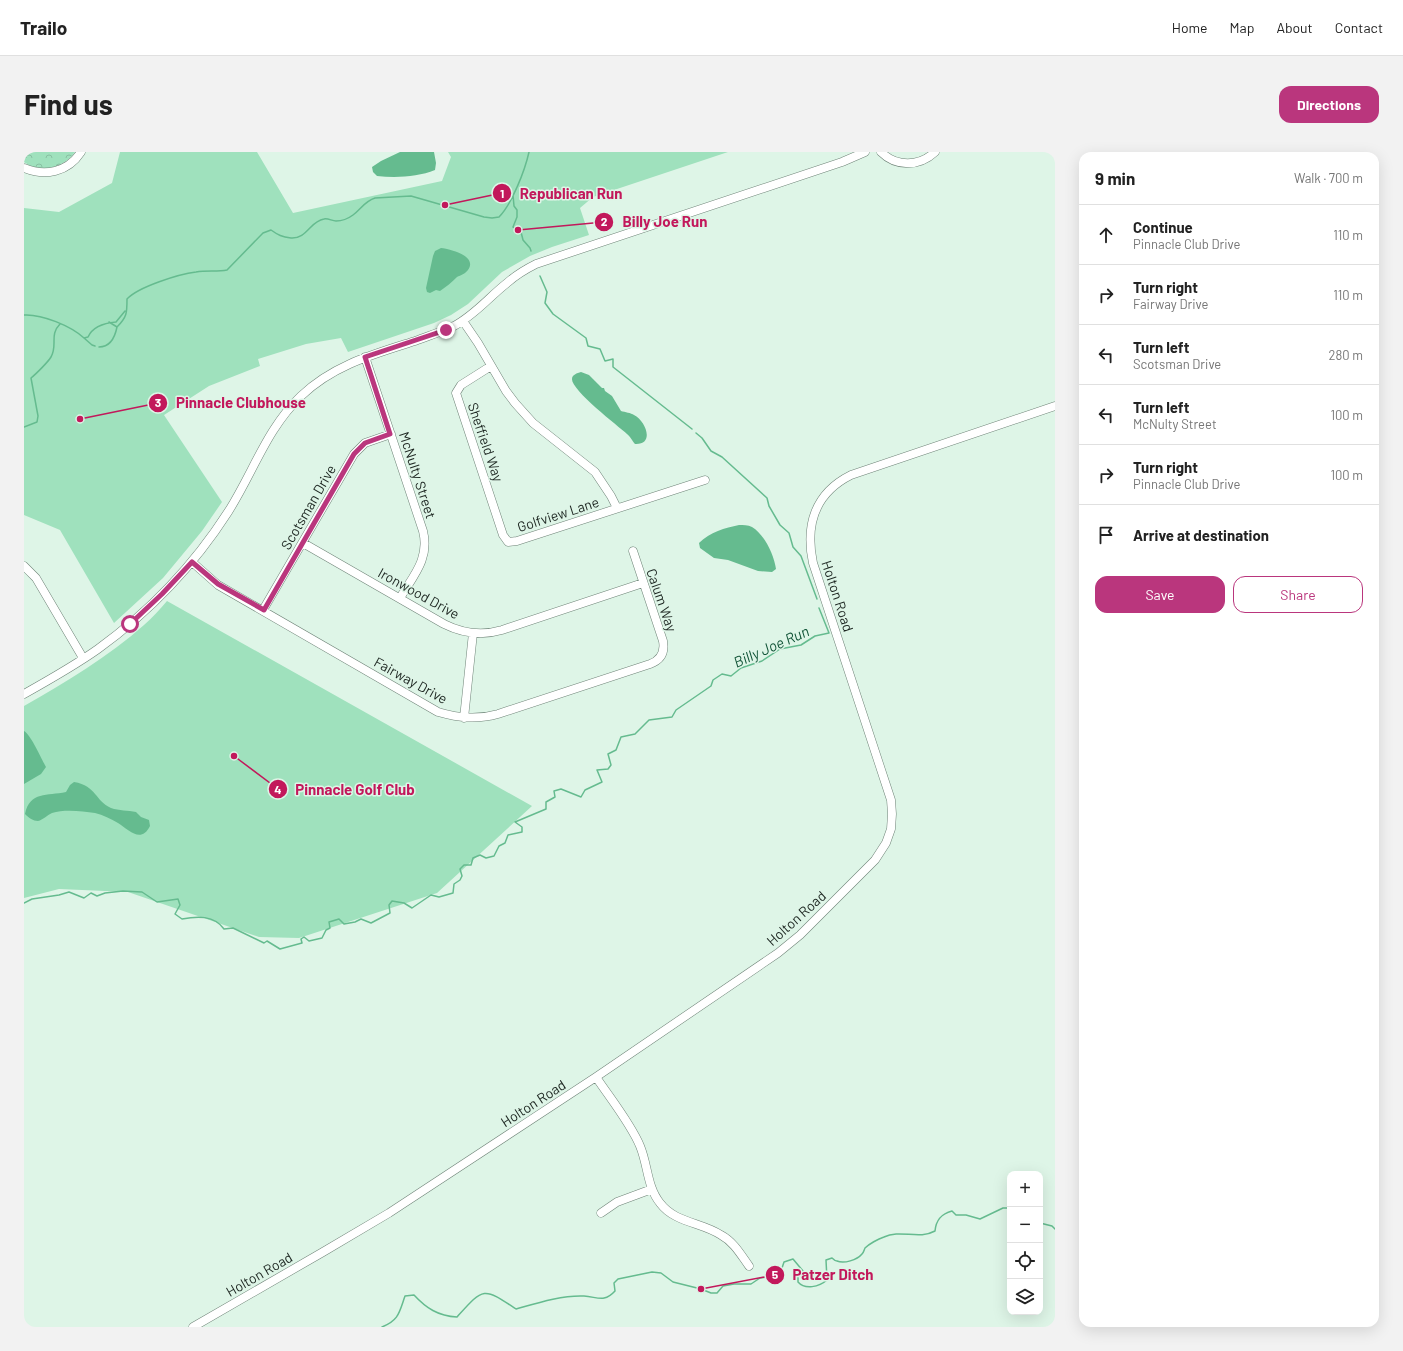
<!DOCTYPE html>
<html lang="en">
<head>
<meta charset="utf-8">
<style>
  :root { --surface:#fff; --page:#f2f2f2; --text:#222; --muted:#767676; --line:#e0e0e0; --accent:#ba367d }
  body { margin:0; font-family:Barlow,sans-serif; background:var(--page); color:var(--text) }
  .controls { position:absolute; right:12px; bottom:12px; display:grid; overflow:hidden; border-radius:8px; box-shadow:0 4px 16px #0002 }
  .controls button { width:36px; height:36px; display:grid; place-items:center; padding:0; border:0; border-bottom:1px solid var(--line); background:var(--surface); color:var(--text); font:20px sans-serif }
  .stop { position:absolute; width:12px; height:12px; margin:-9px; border:3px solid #ba367d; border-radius:50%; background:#fff }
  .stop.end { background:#ba367d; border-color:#fff; box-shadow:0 1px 4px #0008 }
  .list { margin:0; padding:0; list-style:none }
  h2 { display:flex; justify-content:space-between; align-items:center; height:52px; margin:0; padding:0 16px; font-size:17px }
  h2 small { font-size:13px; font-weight:400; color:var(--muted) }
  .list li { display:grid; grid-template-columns:26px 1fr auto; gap:12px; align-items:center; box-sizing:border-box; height:60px; padding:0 16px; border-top:1px solid var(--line) }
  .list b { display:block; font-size:15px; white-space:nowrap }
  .list p { margin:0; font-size:13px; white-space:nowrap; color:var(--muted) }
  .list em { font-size:13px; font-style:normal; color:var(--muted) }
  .actions { display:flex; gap:8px; padding:12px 16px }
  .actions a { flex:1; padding:9px 0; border:1px solid var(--accent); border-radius:12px; text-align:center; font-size:14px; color:var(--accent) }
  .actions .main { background:var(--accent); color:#fff }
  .icon { flex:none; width:22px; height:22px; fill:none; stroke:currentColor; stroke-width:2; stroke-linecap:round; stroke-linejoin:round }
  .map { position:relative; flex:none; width:1031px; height:1175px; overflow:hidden; border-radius:12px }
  header { display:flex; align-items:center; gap:24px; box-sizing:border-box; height:56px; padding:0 20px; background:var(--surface); border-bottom:1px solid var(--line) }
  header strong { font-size:19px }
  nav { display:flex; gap:22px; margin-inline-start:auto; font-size:14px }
  .intro { display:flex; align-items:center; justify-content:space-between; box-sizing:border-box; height:96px; padding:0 24px }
  h1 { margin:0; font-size:28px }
  .button { padding:10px 18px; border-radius:12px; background:var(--accent); color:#fff; font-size:14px; font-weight:700 }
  main { display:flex; gap:24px; padding:0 24px }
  aside { flex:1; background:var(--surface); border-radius:12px; box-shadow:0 4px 16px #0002 }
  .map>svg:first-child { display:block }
  .grass { fill:#9fe1bd }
  .park { fill:url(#park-crowns) }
  .water { fill:#65bb8f }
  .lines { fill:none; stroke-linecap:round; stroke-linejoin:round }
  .stream { stroke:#65bb8f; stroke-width:1.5 }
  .minor-casing { stroke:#6e8377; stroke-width:9 }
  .minor { stroke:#fff; stroke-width:8 }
  .route { stroke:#ba367d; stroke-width:5 }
  .labels { text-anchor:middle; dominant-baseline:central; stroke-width:3; stroke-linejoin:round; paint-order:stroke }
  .street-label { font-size:14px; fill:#1c2520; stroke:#def5e7 }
  .water-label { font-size:15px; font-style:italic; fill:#115437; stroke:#def5e7 }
  .leader { fill:none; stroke:#c2185b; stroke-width:1.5 }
  .callout-dot { fill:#c2185b; stroke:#def5e7; stroke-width:1.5 }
  .mark-label { font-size:12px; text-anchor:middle; font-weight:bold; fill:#fff }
  .callout-label { font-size:15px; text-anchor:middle; font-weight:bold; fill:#c2185b; stroke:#def5e7; stroke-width:3; stroke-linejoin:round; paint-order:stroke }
</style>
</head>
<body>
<header>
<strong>Trailo</strong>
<nav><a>Home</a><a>Map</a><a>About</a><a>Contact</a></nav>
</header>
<div class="intro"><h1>Find us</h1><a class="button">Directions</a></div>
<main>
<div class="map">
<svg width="1031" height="1175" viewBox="0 0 1031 1175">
  <defs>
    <pattern id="park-crowns" width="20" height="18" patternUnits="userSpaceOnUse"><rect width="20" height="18" fill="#9fe1bd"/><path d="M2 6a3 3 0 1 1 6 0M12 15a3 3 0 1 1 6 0" fill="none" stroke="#88c1a2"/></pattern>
  </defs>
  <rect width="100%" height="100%" fill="#def5e7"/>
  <path class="grass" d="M96,0H233L269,61L418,29L427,5L424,0H704L569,45L556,56L565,83L528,95L506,104L478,120L444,152L427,163L410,171L324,200L317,186L282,192L234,207L236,214L185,234L140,263L198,350L178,379L139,426L90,471L36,378L0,363V56L35,60L88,31Z
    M143,449L508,654L413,741L275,786L235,785L104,740L35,737L0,746V554C42,530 84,505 120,473C128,466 136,457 143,449Z"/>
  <path class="park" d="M0,0H51C45,10 29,17 18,17C11,16 6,14 0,10Z"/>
  <path class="water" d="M376,0H410L412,11L411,18C394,25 372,26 353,24L349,20L348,15L357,9Z
    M417,96C426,97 454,104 444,118C441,122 437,123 433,125C428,130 422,135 416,139L412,138L406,141L403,140L402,136L409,104L411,99Z
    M557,220L565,223L578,236H580L581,239L588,244L597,259C601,260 607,261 610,263C622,269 631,293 611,292C608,289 607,285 603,282C594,274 547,238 548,227C548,223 553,221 557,220Z
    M715,373C719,373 724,373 728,375C741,383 750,403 752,417L748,420L734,419L704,408L690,406L676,396L675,391C686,380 701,376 715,373Z
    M0,579C7,583 17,606 22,615L17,622L0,632Z
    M50,630C73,634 71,649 87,656C95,659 104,658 112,660L117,665L125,668L126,674C117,692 105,678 94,671C87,667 79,663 71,661C58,659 40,657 28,661C23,663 19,668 14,669C9,669 5,666 1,662C6,639 23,644 42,640L46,633Z"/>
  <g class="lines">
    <path class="stream" d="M489,43L490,54L493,58V65L489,75L497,80L499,88L506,96L507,99
      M516,124L523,140L521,151L529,162L562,186L564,194L576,197L581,209L589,207V215L668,277
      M0,163C18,162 47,174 60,186L64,185C69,174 80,171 92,170L101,159
      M85,170L93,175C103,165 103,161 103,147C114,135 155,122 172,120C183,118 193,120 203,118L239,81L247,78C254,83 258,85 267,86C283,87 286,69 300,67C304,66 308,69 312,69C318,69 325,66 329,63C337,57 341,49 351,46L387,44L460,65L468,66L475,65C488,52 501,18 505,0
      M60,186L68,193L71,194
      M75,195C86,195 91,185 93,175
      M0,275L13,270L14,264L7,226C12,222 24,210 27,205C34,193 25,183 36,172
      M672,281L678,286L687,299L698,305L743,346L745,354L756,373L765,381L769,395L777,404L793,447
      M0,751L8,747L35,743L45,740L60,746L67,741L73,744L81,741L99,739L118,740L133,750L154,747L156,753L151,762L158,767C173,764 190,763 200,777L209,776L240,791L243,789L256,797L278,791L277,787L280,785L285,789L298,786L302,778L306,776L305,770L315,767L320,772L331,770L337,767L347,771L366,761L365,753L368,749L380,751L388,756L407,743L415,745L429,741L430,732L436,728L438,724L436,717L440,713H447L449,706L456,703L462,706L470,704L475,694L481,691L484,683L498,680V675L491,670L522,657V650L531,645L530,639L537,637L557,645L561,638L578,630L573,618L584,617L587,613L584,602L592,598L597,585L611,582L625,568L648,565L652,558L687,534L689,528L698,522L707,524L717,516L738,509L756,497L777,493L791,484L805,481L795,456
      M1016,1071L1028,1074L1031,1077
      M358,1175C375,1168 375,1161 381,1144L390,1143C402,1156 414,1164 433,1165C460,1135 459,1135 492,1157C513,1151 538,1143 560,1144C574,1145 580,1151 591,1139L590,1131L594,1127L628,1120L637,1121L649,1130L677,1137L687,1141H693L699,1134L710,1132H727L736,1126L750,1124L757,1119L760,1110L769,1107L779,1119L774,1124V1130C781,1138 795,1135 803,1128L802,1108L808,1106C809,1107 811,1109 813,1109C820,1112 833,1108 838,1102C840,1100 840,1098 841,1096C845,1092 854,1087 860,1085C876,1077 895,1088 911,1079C912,1068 917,1062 928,1059L932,1063H942L956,1067L979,1056H986"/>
    <g class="minor-casing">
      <path id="minor" d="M857,0C872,15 895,15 911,0
        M0,16C21,25 44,20 57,0
        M439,169L454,191L482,239L491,251L509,271L571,320L587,344L593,356
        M341,205L399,379C406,407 389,424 376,446
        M467,214L437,233L432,241L479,383L484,390L493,389L681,328
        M279,391L420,472C438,481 458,484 478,478L619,431
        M168,410L194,433L414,560C435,566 453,568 474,562L626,512C637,508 641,500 639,489L609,399
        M0,414L12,426L59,506
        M239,458L330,302L341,291L367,282
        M0,542C25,528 50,514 74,497C125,460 170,413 204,360C229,321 243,276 277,244C309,213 350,202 391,189C404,184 417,180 430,174C451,163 465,145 483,131C492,123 502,117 512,112L818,10L841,0
        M440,566L449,481
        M572,925C586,946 607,972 616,994C624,1013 623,1035 636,1051C651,1071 677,1070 697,1083C710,1090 717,1103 725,1114
        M577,1061L593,1050L628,1037
        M169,1175L299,1100L365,1061L572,925L754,801L776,783L851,708L862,691L867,677L868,662L867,648L789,411C781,373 791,341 827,323L1031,254"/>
    </g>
    <use href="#minor" class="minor"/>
  </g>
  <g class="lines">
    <path class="route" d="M106,472L138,442L168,410L194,432L240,458L330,302L341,291L366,282L341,205L422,178"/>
  </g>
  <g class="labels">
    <g class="street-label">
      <text transform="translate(462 290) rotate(71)">Sheffield Way</text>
      <text transform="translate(394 323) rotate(72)">McNulty Street</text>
      <text transform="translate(284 355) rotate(-60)">Scotsman Drive</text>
      <text transform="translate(534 362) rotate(-18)">Golfview Lane</text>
      <text transform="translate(395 441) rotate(29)">Ironwood Drive</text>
      <text transform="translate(814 444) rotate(72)">Holton Road</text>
      <text transform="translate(638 448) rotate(71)">Calum Way</text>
      <text transform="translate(387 528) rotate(29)">Fairway Drive</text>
      <text transform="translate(772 766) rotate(-42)">Holton Road</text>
      <text transform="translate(509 951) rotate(-33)">Holton Road</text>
      <text transform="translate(235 1122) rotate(-30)">Holton Road</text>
    </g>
    <g class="water-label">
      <text transform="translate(747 494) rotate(-24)">Billy Joe Run</text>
    </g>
  </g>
  <path class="leader" d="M421 53L478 41M494 78L580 70M56 267L134 251M210 604L254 637M677 1137L751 1123"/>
  <g class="callout-dot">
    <circle cx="421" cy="53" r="4"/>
    <circle cx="494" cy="78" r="4"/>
    <circle cx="56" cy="267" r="4"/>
    <circle cx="210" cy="604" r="4"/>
    <circle cx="677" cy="1137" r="4"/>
    <circle cx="478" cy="41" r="10"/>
    <circle cx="580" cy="70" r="10"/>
    <circle cx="134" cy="251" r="10"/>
    <circle cx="254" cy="637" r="10"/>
    <circle cx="751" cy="1123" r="10"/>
  </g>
  <g class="mark-label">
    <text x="478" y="46">1</text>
    <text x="580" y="74">2</text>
    <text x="134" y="255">3</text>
    <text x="254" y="642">4</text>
    <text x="751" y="1127">5</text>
  </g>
  <g class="callout-label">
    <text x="547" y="47">Republican Run</text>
    <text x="641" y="75">Billy Joe Run</text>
    <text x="217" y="256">Pinnacle Clubhouse</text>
    <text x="331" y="643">Pinnacle Golf Club</text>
    <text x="809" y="1128">Patzer Ditch</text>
  </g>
</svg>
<div class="controls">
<button>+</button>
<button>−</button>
<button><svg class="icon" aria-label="locate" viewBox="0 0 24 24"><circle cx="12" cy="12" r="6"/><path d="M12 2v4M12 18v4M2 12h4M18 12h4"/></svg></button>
<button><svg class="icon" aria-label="layers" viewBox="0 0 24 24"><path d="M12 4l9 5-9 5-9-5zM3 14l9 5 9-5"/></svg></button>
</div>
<div class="stop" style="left:106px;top:472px"></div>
<div class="stop end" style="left:422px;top:178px"></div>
</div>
<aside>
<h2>9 min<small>Walk · 700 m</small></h2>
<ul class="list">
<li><svg class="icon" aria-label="ahead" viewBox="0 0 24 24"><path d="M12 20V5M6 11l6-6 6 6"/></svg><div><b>Continue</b><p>Pinnacle Club Drive</p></div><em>110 m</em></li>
<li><svg class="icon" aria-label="right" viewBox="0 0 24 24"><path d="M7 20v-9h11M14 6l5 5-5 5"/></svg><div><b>Turn right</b><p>Fairway Drive</p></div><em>110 m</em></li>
<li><svg class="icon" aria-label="left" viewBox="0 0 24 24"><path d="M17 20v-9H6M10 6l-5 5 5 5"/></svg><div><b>Turn left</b><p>Scotsman Drive</p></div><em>280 m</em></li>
<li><svg class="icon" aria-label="left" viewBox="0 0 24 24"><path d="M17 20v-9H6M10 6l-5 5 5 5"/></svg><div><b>Turn left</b><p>McNulty Street</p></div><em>100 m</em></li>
<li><svg class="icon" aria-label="right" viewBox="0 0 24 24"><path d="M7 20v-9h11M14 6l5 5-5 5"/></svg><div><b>Turn right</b><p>Pinnacle Club Drive</p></div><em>100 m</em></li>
<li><svg class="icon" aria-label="arrive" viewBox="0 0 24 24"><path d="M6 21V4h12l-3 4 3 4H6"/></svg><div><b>Arrive at destination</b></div></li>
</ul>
<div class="actions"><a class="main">Save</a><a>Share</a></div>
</aside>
</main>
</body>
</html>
